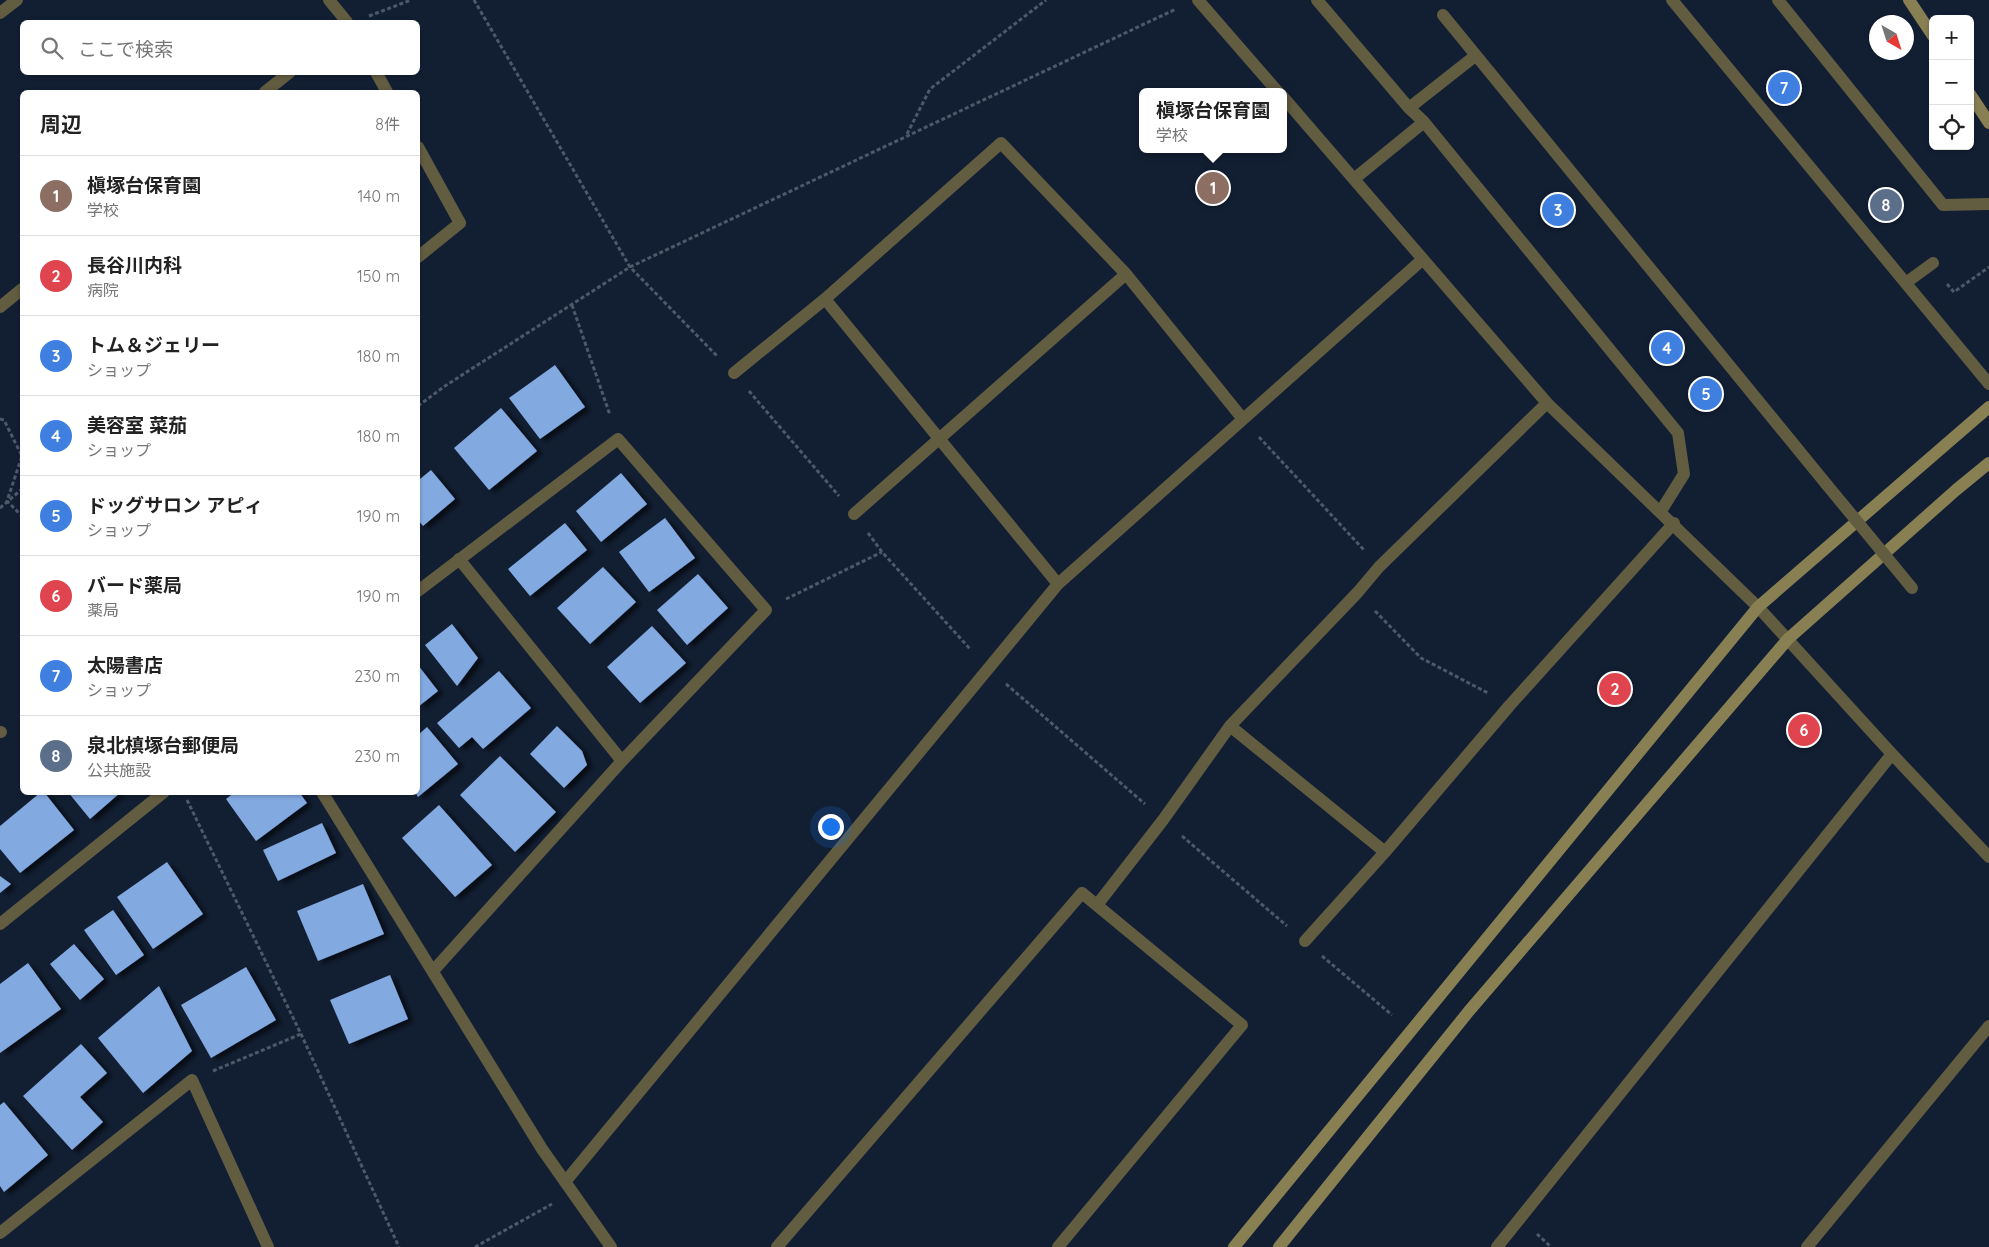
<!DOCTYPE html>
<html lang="ja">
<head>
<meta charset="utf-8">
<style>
  :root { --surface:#fff; --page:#f6f6f6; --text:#222; --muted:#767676; --line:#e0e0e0; --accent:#1a73e8 }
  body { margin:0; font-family:Quicksand,"Noto Sans JP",sans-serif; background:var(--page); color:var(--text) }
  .controls { position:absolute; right:15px; top:15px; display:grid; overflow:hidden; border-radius:8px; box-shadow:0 1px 4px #0004 }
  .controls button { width:45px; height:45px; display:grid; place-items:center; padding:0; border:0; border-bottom:1px solid var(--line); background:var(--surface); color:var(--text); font:25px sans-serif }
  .compass { position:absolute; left:1869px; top:15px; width:45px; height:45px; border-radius:50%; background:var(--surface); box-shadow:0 1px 4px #0004; rotate:141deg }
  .you { position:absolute; left:830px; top:826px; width:18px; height:18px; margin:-12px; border:4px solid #fff; border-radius:50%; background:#1a73e8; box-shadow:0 0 0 8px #1a73e833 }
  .badge { display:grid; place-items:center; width:32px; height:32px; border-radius:50%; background:var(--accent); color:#fff; font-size:16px; font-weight:700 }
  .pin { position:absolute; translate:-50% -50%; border:2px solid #fff; box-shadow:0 1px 5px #0006 }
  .popup { position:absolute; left:1139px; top:88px; width:148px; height:65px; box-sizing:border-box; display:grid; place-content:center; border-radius:8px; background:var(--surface); filter:drop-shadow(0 1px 4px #0005); font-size:16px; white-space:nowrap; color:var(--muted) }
  .popup b { font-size:19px; color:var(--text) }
  .popup::after { content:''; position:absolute; left:50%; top:100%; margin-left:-10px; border:10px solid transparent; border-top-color:var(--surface) }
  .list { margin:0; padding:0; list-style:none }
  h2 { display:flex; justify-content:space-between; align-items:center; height:65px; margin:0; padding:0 20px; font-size:21px }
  h2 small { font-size:16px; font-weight:400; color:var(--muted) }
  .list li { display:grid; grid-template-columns:32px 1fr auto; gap:15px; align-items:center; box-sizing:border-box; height:80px; padding:0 20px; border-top:1px solid var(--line) }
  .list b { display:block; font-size:19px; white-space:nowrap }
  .list p { margin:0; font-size:16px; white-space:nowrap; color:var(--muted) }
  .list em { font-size:16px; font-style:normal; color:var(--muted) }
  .icon { flex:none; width:28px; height:28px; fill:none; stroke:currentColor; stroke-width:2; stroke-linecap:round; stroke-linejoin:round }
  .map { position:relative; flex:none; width:1989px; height:1247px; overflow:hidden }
  .search { position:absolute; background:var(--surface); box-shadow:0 1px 4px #0004; left:20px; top:20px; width:400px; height:55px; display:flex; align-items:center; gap:12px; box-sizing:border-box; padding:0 18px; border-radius:8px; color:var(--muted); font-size:19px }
  .panel { position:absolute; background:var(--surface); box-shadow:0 1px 4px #0004; left:20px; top:90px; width:400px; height:705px; border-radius:8px }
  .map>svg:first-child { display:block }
  .building { fill:#83a9e1; filter:url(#shadow) }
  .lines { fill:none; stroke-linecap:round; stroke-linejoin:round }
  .path { stroke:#4d596b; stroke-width:3; stroke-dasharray:4 2.5; stroke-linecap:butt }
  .lane { stroke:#625c41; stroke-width:12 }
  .street { stroke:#625c41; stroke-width:12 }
  .secondary { stroke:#887f53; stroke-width:12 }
  .lane-bridge { stroke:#625c41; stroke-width:12 }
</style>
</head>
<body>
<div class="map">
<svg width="1989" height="1247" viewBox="0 0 1989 1247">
  <defs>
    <filter id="shadow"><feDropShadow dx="5.5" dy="3" stdDeviation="2.5" flood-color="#0009"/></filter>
  </defs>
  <rect width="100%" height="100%" fill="#121f33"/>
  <path class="building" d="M555,365L585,407L540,439L509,398Z
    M501,408L537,451L489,490L454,448Z
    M431,470L455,499L423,526L418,520V477L420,479Z
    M621,473L647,504L601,542L576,511Z
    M665,518L695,558L649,592L619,552Z
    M565,523L587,550L530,596L508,569Z
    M603,567L636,602L590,644L557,608Z
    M698,574L728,608L687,645L657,610Z
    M452,624L478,658L457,686L425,645Z
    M652,626L686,663L640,703L607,667Z
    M418,665L438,691L418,707Z
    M499,671L531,708L483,749L472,737L459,748L437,723Z
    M557,726L582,751L587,765L564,788L530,754Z
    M427,727L458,764L418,797L415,792H418V735Z
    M500,756L556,812L515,852L460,795Z
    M41,792H44L74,830L20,873L0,849V826Z
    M68,792H121L90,819Z
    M235,792H299L307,803L256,841L226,799Z
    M439,805L492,865L455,897L402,838Z
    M322,823L336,853L278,881L263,850Z
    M167,862L203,914L153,949L117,897Z
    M0,876L11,884L0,893Z
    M363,884L384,934L318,961L297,911Z
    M113,910L144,955L116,975L84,930Z
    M74,944L104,979L80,1000L50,964Z
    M28,963L61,1009L0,1053V984Z
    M246,967L276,1020L211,1058L181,1005Z
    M390,975L408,1019L349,1044L330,1000Z
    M159,986L192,1051L143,1093L98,1038Z
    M81,1044L107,1073L80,1097L103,1122L72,1150L23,1096Z
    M4,1102L48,1155L4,1192L0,1186V1105Z"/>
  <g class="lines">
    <path class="path" d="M474,0L630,267L718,357
      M369,16L411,0
      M907,134L930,89L1046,0
      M1947,284L1954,292L1989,267
      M572,305L610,415
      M749,391L839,496
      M418,406L445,386L630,267L1176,9
      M0,419L4,420L22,456L7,501L22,516
      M1259,437L1364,550
      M0,508L22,489
      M868,533L882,552L971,650
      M786,599L882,552
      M1375,611L1421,658L1488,693
      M1006,684L1145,804
      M187,800L301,1034L399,1247
      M1182,836L1287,926
      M1322,956L1392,1015
      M213,1071L301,1034
      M1537,1234L1551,1247
      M475,1247L552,1204"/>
    <path class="lane" d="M1317,0L1409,108L1424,122L1678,433L1684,474L1661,511
      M1672,0L1989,384
      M1778,0L1943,205L1989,204
      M1443,15L1827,485
      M1409,108L1475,56
      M1354,179L1424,122
      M1907,282L1933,263
      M0,732H1"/>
    <path class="street" d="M329,0L347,22
      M1198,0L1278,92
      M0,13L17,0
      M376,72L387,92
      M265,92L290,72
      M1283,97L1547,403L1758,607L1892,754L1989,857
      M418,147L460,223L418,257
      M0,307L22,289
      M734,373L825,299
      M854,514L1126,274L1242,418
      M459,559L622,761
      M1058,584L825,299L1001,143L1126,274
      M418,591L618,439L766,610L622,761L433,971
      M1230,726L1385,852
      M322,792L542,1149L611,1247
      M1097,905L1163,820L1230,726L1358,592L1379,567L1547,403
      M0,924L164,792
      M1305,941L1385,852L1510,705L1674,523
      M565,1182L1058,584L1423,259
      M0,1233L192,1080L268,1247
      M777,1247L1082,893L1242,1025L1058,1247
      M1497,1247L1892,754
      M1807,1247L1989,1026"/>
    <path class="secondary" d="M1909,0L1933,36
      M1970,94L1989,123
      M1234,1247L1758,607L1989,407
      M1279,1247L1469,1011L1788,639L1956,490L1989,463"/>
    <path class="lane-bridge" d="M1827,485L1912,588"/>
  </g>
</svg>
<div class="controls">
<button>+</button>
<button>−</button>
<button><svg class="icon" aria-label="locate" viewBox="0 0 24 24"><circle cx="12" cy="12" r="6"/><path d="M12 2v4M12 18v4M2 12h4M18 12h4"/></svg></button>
</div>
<svg class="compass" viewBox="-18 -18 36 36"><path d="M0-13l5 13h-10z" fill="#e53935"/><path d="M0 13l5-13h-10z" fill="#767676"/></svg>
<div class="you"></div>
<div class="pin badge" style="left:1213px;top:188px;background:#8d6e63">1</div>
<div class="popup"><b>槇塚台保育園</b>学校</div>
<div class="pin badge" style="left:1615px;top:689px;background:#e0444e">2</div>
<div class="pin badge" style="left:1558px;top:210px;background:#3f7fe0">3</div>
<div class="pin badge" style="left:1667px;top:348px;background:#3f7fe0">4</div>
<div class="pin badge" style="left:1706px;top:394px;background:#3f7fe0">5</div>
<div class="pin badge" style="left:1804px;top:730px;background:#e0444e">6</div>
<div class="pin badge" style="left:1784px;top:88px;background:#3f7fe0">7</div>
<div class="pin badge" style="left:1886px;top:205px;background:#5c6f8a">8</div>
<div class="search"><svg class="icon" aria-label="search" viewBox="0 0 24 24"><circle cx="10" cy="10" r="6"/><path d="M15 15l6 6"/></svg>ここで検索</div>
<section class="panel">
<h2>周辺<small>8件</small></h2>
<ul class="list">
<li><span class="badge" style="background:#8d6e63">1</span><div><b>槇塚台保育園</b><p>学校</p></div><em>140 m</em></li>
<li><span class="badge" style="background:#e0444e">2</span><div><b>長谷川内科</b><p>病院</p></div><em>150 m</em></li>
<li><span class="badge" style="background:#3f7fe0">3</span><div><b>トム＆ジェリー</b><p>ショップ</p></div><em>180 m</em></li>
<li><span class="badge" style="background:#3f7fe0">4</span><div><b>美容室 菜茄</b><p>ショップ</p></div><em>180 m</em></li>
<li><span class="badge" style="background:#3f7fe0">5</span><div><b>ドッグサロン アピィ</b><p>ショップ</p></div><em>190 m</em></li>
<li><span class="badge" style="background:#e0444e">6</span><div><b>バード薬局</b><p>薬局</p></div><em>190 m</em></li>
<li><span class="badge" style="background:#3f7fe0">7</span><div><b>太陽書店</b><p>ショップ</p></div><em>230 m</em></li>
<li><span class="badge" style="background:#5c6f8a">8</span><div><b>泉北槙塚台郵便局</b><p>公共施設</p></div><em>230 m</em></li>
</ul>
</section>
</div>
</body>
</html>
